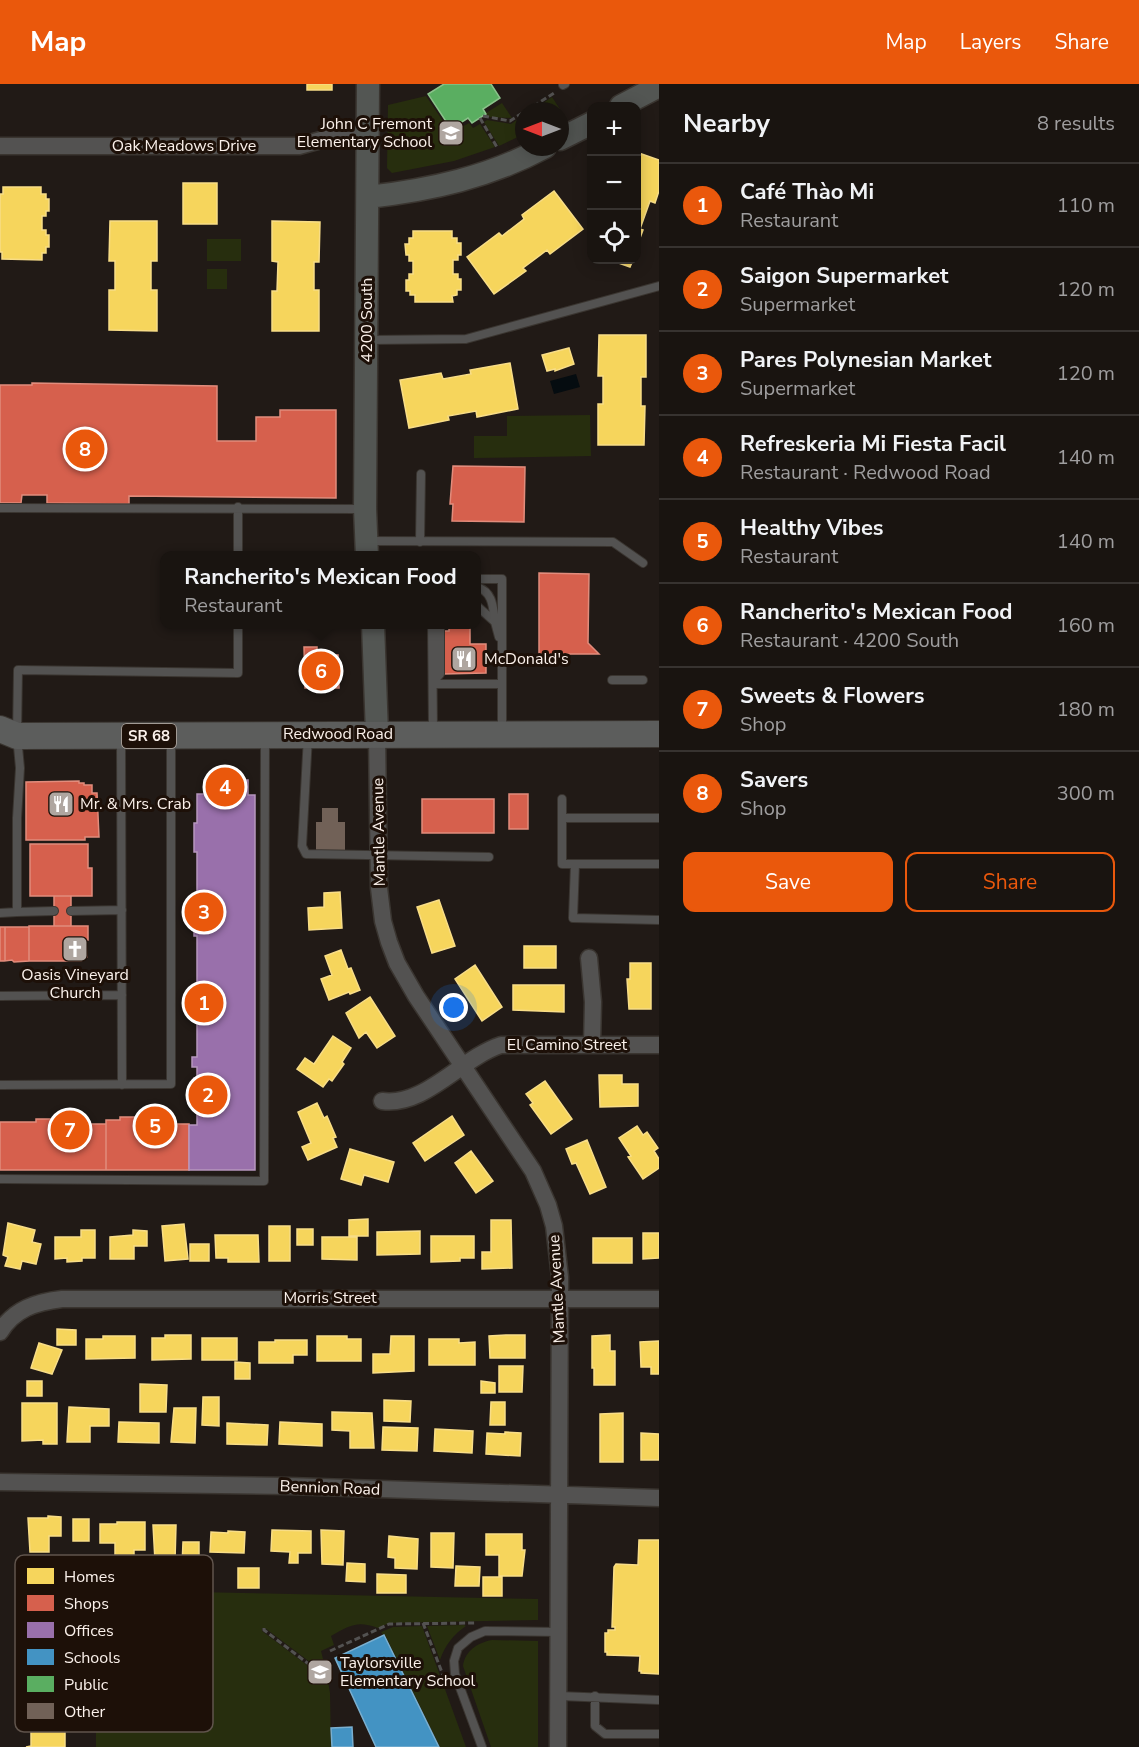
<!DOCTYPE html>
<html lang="en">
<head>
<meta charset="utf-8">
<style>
  :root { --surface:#191410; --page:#221d19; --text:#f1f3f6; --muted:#9f9e9f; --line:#373330; --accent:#ea580c }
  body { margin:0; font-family:"Nunito Sans",sans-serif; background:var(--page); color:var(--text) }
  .controls { position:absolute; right:18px; top:18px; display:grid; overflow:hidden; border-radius:12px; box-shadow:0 3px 15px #0003 }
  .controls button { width:54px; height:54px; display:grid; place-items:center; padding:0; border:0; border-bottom:2px solid var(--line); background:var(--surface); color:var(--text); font:30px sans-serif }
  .compass { position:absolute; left:515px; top:18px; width:54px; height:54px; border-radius:50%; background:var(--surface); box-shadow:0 3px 15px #0003; rotate:270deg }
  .you { position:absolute; left:454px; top:924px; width:21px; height:21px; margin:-15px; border:4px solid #fff; border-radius:50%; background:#1a73e8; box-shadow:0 0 0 9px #1a73e833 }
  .badge { display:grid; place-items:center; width:39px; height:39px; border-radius:50%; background:var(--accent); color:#fff; font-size:20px; font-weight:700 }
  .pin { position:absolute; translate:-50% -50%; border:3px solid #fff; box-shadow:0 2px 6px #0006 }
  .popup { position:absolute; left:160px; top:467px; width:321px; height:78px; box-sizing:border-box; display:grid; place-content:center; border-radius:12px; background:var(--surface); filter:drop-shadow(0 2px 4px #0005); font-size:20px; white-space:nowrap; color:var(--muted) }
  .popup b { font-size:22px; color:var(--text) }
  .popup::after { content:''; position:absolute; left:50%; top:100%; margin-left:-12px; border:12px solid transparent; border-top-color:var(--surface) }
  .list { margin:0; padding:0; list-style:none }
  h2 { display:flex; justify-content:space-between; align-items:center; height:78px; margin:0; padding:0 24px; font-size:26px }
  h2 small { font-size:20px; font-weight:400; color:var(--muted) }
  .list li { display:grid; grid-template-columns:39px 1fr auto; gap:18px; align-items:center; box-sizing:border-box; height:84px; padding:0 24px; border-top:2px solid var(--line) }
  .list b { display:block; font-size:22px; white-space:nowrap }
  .list p { margin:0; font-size:20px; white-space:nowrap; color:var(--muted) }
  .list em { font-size:20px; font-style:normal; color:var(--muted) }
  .actions { display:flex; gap:12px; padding:18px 24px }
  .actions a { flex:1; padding:14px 0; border:2px solid var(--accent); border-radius:12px; text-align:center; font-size:21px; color:var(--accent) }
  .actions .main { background:var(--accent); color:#fff }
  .icon { flex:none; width:33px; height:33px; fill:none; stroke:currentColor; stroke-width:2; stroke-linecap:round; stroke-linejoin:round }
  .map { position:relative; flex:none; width:659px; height:1663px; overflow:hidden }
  header { display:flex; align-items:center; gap:36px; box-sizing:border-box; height:84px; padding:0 30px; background:var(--accent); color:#fff }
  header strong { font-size:28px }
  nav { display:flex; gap:33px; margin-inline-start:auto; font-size:21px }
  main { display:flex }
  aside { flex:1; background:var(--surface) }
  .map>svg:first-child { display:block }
  .green { fill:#272e0e }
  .water { fill:#050c10 }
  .homes { fill:#f6d55c; stroke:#f8dd87; stroke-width:1.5 }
  .shops { fill:#d6604d; stroke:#e18c7c; stroke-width:1.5 }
  .offices { fill:#9970ab; stroke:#b697be; stroke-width:1.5 }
  .schools { fill:#4393c3; stroke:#7aafcf; stroke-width:1.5 }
  .public { fill:#5aae61; stroke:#8ac28a; stroke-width:1.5 }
  .building { fill:#716157 }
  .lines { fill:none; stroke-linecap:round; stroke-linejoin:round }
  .lane-casing { stroke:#3a3530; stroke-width:10 }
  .street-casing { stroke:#3a3530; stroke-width:19 }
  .secondary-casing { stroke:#3a3530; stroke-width:25 }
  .primary-casing { stroke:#3a3530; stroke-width:28 }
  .path { stroke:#535251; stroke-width:3; stroke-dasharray:6 3; stroke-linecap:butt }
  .lane { stroke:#535251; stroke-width:8 }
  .street { stroke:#535251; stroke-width:16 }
  .secondary { stroke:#535653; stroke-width:22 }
  .primary { stroke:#5c5d5c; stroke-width:26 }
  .labels { text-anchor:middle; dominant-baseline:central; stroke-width:6; stroke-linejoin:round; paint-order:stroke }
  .shield { fill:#1d1008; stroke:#b8aea7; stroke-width:1.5 }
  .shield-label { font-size:15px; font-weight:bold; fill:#fbf1eb }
  .poi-label { font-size:16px; fill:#fbf1eb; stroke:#1d1008; text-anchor:start }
  .street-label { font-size:16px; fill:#fbf1eb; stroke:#1d1008 }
  .key { fill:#1d1008; stroke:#60544c; stroke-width:1.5 }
  .key-label { font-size:16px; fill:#fbf1eb }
</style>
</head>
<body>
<header>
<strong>Map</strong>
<nav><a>Map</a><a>Layers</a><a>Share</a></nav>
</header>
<main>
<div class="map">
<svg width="659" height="1663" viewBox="0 0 659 1663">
  <rect width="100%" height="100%" fill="#211a16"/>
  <path class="green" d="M426,12L451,49L469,39L473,44L480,40L495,63L454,77L392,89L387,84L388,21Z
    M552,13L563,30L560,31V27H531Z
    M502,19L512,34L488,33L486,29Z
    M524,31V50L499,62L484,38L487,36L511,40Z
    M207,155H241V177H207Z
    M207,185H227V205H207Z
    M590,331L591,372L474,374V352H507V332Z
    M96,1506L538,1515V1536L389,1539L378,1544C357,1536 349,1542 331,1552L334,1561L321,1567L327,1591L265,1544H262V1547L328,1597L330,1609L331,1663H96Z
    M422,1542L466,1663H440L385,1551H383L381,1548L393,1543Z
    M427,1542L464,1541L466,1542C454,1550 445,1561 440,1576Z
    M492,1556L538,1557V1663H491L463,1582C465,1567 477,1559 492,1556Z"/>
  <path class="water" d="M576,290L580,303L554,310L550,297Z"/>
  <path class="homes" d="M307,0H332V6H307Z
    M636,68L659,76V107L655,119L650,117L640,145L643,146L636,165Z
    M183,99H217V140H183Z
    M3,103H41V110H46V115H49V127H46V132H42V146H46V151H49V163H46V169H42V176L2,175V168H0V110H3Z
    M554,107L583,145L550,170L547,166L523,184L526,187L494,210L467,173L499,149L502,152L524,135L522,131Z
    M110,137H157V177H151V206H157V247L109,246V206H115V177H109Z
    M272,137L320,138L319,178H314V206H319V247H272V207H277L278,178L272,177Z
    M413,147H452V154H457V159H461V171H458V176H453V190H458V195H461V206H457V211L452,212L453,218H415V211H410V207H406V196H409V190H413V177H409V171H406L405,160H409V154H413Z
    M610,176H633L630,183Z
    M599,251H646V293H641V322H645L644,361H598V320H603V292H598Z
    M569,264L574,280L555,287V285L547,287L542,271Z
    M510,279L518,325L477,333L476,327L448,332L449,336L409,344L400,296L441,289L443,295L471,290L470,286Z
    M340,808L342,844L309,846L308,824L324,823V809Z
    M439,816L455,862L432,869L417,823Z
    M524,862H556V884H524Z
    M341,866L348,885L351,884L360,906L350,910L349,908L329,916L321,895L332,891L325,872Z
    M630,879H651V925H629L627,895H630Z
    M475,881L502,923L482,937L455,895Z
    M513,901H564V928L513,926Z
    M370,913L395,952L377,964L366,948L359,954L346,929Z
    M333,952L351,964L342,978L344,980L332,997L329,995L323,1003L297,985L305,974L314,980Z
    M599,991H622V1000H638V1022L600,1023Z
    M545,997L572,1035L551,1050L530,1021L533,1019L526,1010Z
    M317,1019L324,1034L327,1032L336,1053L333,1054L337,1063L308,1076L302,1063L311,1059L298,1028Z
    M452,1032L464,1051L425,1077L413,1059Z
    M637,1042L643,1051L647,1048L658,1064L654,1067L659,1075V1084L643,1095L628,1073L631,1072L619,1054Z
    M587,1056L606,1103L590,1110L576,1079L572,1080L566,1065Z
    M350,1065L394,1078L388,1098L364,1091L361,1101L341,1095Z
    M471,1067L493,1097L476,1109L455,1079Z
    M368,1135V1152H349V1136Z
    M491,1136H511L512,1184L482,1185V1168H491Z
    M8,1139L35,1146L32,1158L41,1160L36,1180L22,1177L20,1185L5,1182L8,1173L3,1171Z
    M184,1140L188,1175L165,1177L162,1142Z
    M269,1142H290V1177H269Z
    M297,1145H313V1161H297Z
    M81,1146H95V1174H82V1177L67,1178V1174L55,1175V1153H81Z
    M133,1146L147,1147V1162H134V1175H110V1153L133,1151Z
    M420,1147V1170L377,1171V1148Z
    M643,1149H659V1174L643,1175Z
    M215,1151H258L259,1178H228V1174H216Z
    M431,1152H474V1174H460V1177L431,1178Z
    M322,1153H357V1176L322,1175Z
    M593,1154H632V1179H593Z
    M190,1160H209V1177H190Z
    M57,1245L76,1246V1261H57Z
    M165,1251H191V1275L152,1276V1254H165Z
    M506,1251H525V1274H490L489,1252Z
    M610,1251V1267H615V1301H594V1284H592V1252Z
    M103,1252H135V1274L86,1275V1255H103Z
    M317,1252H347V1255H361V1277H317Z
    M391,1252H414V1287L373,1289V1270H390Z
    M202,1254H237V1276H202Z
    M429,1255H459V1259L475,1258V1281H429Z
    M275,1256H307V1271H293V1279H259V1258H275Z
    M659,1257V1290H651V1283H641L640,1258Z
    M39,1259L62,1266L52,1290L31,1284Z
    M235,1278L250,1279V1295H235Z
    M499,1282H523L522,1308H499Z
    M27,1297H42V1312H27Z
    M481,1297L495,1299V1309H481Z
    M140,1300L167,1301L166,1328H140Z
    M203,1313H219V1342L202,1341Z
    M384,1316L411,1317L410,1338L384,1337Z
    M491,1318H505V1341H490Z
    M22,1319H57V1360H43V1356L22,1357Z
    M69,1323L109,1325V1342H90V1358H67Z
    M174,1324H196L195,1359L171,1358Z
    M332,1328L372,1329L374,1364H350V1347L332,1346Z
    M623,1329V1378H600V1330Z
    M119,1338L159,1339V1359L118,1358Z
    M280,1338L322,1340V1362L279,1360Z
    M227,1339L268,1341L267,1361L227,1360Z
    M383,1343L418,1344L417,1367L382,1366Z
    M435,1345L473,1347L472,1369L434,1367Z
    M505,1348L521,1349L520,1372L486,1370L487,1349L505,1350Z
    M641,1349L659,1350V1376H641Z
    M48,1432L61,1433V1452H49V1468H30L28,1434H48Z
    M73,1435H89V1457H73Z
    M117,1438H145V1466H134V1475H115V1459H100V1440H117Z
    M153,1441H176L175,1477H155Z
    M272,1446L311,1447V1469H298V1479H289L290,1468L271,1467Z
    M321,1446L344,1447L343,1481L322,1480Z
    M228,1447L245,1448L244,1469L210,1468L211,1448L228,1449Z
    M431,1449H454L453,1484L431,1483Z
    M486,1450H522V1466H525L522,1492H499V1471H486Z
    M389,1452L418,1455L417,1485L395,1484V1474L388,1473Z
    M639,1456H659V1590L641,1589V1587H639L640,1572L607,1571V1568H605V1549H608V1546H615V1543H612L614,1483L616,1480L638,1481Z
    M183,1458H199V1482H182Z
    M347,1479L365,1480V1498L346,1497Z
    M456,1482L480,1483L479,1502H455Z
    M238,1484H259V1504H238Z
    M377,1490L406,1491V1509H377Z
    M483,1493H502V1512H483Z
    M46,1503H64V1527L30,1525L29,1505Z
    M29,1535H51V1568L25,1569L24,1552H29Z
    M39,1601H68V1621H79V1637H30V1608H39Z
    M31,1646H65V1663H26L31,1662Z"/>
  <path class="shops" d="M32,299L217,302V357H256V333H280V326H336V414L129,412V420L47,419V411H22L21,419H0V301H32Z
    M453,382L525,383L524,438L452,437L453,420H450Z
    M539,489L589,490L588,559L599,570H539Z
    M449,540H470V560H486V589L443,590V547H449Z
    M304,563H317V571H338L339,604H305Z
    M79,697V699H84V701H92V709H97L99,753H85V756H26V698Z
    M509,710H528V745H509Z
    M422,715H494V749H422Z
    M30,760H88V784H92V812H30Z
    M54,812H71V842H54Z
    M29,842H88V856H86L87,873L81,877H29Z
    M0,843H5V877H0Z
    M5,843H29V877L14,878L12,876L5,877Z
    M120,1033H149V1036H163V1040H189V1086H106V1036H120Z
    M36,1035H65V1038H78V1040H106V1086H0V1038H36Z"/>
  <path class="offices" d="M204,696H248V711H255V1086H189V1041H197V1027H194V994H197V983H192V973H197V852H194V823H197V768H194V739H197V710H204Z"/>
  <path class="schools" d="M384,1551L439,1663H376L335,1574Z
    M352,1643L353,1663H332L331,1644Z"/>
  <path class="public" d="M444,0H491L500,14L483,25L486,30L472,39L468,34L451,45L428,10Z"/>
  <path class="building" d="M322,724H338V738H345V766H316V738H322Z"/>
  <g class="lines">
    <g class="lane-casing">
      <path id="lane" d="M563,1L565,0
        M367,256L466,255L659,202
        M238,423V472
        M0,424L363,425
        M367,457L613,458L643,479
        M420,458L421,390
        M477,495H502V649
        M477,503C493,508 493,523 495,538
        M477,522L495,538L499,553
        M432,540L433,648
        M612,596H643
        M433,598L440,590V540
        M433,600H502
        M308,652L302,762L306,770L489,773
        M121,653L122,1001
        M562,715V780H659
        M562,734H659
        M575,780L573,834L659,836
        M71,827L122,826
        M17,828L54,827
        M0,829L17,828V734L20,684L17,652L18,586L238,589V540
        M0,912L122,911
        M0,1001L171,1000V655
        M0,1095L264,1097L265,653
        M559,1612L659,1616
        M595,1612V1642L605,1650H659
        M482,1663L455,1590L454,1577L458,1564L471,1553L485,1547L559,1548"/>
    </g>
    <g class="street-casing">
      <path id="street" d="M0,62H299L343,50L367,49
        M377,650L379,804L383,837L389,858L397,879L416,912L533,1087L548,1121L554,1142L560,1193L558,1663
        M589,874L593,918L592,961
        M382,1017C425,1023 461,974 501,961H659
        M0,1248C14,1225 36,1218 62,1215H659
        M0,1398L289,1402L659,1414"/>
    </g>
    <g class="secondary-casing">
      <path id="secondary" d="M621,22L659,2
        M560,55L592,39
        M368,113C431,106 489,93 545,63
        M367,472L365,425L368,0
        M373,540L377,650"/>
    </g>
    <g class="primary-casing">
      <path id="primary" d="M0,645L17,652L659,650"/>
    </g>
    <path class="path" d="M526,27L554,9
      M483,32L510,37L524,28
      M480,34L498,65
      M423,1539L443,1591
      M264,1544V1546L327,1594
      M330,1567L389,1540L475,1539"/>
    <use href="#lane" class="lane"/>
    <use href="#street" class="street"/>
    <use href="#secondary" class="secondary"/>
    <use href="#primary" class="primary"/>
  </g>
  <defs>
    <g id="school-square" transform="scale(1.35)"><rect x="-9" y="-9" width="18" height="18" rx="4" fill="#afa6a0" stroke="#1d1008"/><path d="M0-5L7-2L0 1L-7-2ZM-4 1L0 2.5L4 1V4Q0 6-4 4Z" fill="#fff"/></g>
    <g id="restaurant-square" transform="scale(1.35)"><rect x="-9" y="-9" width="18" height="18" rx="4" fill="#afa6a0" stroke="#1d1008"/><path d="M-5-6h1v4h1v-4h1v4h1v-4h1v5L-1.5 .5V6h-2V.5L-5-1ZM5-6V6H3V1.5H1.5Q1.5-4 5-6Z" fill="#fff"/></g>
    <g id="church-square" transform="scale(1.35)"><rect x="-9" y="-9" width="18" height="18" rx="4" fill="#afa6a0" stroke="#1d1008"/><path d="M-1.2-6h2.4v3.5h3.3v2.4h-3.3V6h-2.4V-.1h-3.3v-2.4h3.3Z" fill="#fff"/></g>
  </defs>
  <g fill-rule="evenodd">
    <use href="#school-square" x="451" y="49"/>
    <use href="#restaurant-square" x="464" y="575"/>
    <use href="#restaurant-square" x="61" y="720"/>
    <use href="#church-square" x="75" y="865"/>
    <use href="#school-square" x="320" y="1588"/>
  </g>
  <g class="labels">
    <rect class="shield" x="122" y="640" width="54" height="24" rx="4.5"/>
    <g class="shield-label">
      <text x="149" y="652">SR 68</text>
    </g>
    <g class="poi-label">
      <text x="432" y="40" text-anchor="end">John C Fremont<tspan x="432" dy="18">Elementary School</tspan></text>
      <text x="484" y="575">McDonald's</text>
      <text x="80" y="720">Mr. &amp; Mrs. Crab</text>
      <text x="75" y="891" text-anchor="middle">Oasis Vineyard<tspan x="75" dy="18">Church</tspan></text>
      <text x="340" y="1579">Taylorsville<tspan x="340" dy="18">Elementary School</tspan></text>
    </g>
    <g class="street-label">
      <text x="184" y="62">Oak Meadows Drive</text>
      <text transform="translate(367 236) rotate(-90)">4200 South</text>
      <text x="338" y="650">Redwood Road</text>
      <text transform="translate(379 748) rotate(-91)">Mantle Avenue</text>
      <text x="567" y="961">El Camino Street</text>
      <text transform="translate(557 1205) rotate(-93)">Mantle Avenue</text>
      <text x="330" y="1214">Morris Street</text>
      <text transform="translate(330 1404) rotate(2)">Bennion Road</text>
    </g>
  </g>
  <rect x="15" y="1471" width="198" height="177" rx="9" class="key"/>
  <rect x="27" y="1484" width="27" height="16" fill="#f6d55c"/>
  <rect x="27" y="1511" width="27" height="16" fill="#d6604d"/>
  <rect x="27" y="1538" width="27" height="16" fill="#9970ab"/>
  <rect x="27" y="1565" width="27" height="16" fill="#4393c3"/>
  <rect x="27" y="1592" width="27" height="16" fill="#5aae61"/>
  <rect x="27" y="1619" width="27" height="16" fill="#716157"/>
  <g class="key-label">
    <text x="64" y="1498">Homes</text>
    <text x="64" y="1525">Shops</text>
    <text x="64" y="1552">Offices</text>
    <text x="64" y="1579">Schools</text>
    <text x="64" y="1606">Public</text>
    <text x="64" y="1633">Other</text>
  </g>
</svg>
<div class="controls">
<button>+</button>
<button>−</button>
<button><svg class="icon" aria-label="locate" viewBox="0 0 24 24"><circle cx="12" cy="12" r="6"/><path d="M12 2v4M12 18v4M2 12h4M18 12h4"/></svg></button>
</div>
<svg class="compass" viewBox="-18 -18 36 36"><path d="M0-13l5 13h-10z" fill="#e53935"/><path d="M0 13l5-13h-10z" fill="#9f9e9f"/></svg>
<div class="you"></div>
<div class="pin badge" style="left:204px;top:919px">1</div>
<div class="pin badge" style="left:208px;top:1011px">2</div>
<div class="pin badge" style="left:204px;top:828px">3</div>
<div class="pin badge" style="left:225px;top:703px">4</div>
<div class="pin badge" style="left:155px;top:1042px">5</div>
<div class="pin badge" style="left:321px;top:587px">6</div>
<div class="popup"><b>Rancherito's Mexican Food</b>Restaurant</div>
<div class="pin badge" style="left:70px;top:1046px">7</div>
<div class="pin badge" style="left:85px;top:365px">8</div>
</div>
<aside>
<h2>Nearby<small>8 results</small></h2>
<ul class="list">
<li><span class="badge">1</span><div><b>Café Thào Mi</b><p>Restaurant</p></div><em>110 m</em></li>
<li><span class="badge">2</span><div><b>Saigon Supermarket</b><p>Supermarket</p></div><em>120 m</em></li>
<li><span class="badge">3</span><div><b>Pares Polynesian Market</b><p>Supermarket</p></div><em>120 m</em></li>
<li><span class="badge">4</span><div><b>Refreskeria Mi Fiesta Facil</b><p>Restaurant · Redwood Road</p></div><em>140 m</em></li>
<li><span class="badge">5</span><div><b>Healthy Vibes</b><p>Restaurant</p></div><em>140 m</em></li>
<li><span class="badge">6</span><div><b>Rancherito's Mexican Food</b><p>Restaurant · 4200 South</p></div><em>160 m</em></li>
<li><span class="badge">7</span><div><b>Sweets &amp; Flowers</b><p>Shop</p></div><em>180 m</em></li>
<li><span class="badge">8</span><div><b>Savers</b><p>Shop</p></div><em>300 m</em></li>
</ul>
<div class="actions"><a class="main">Save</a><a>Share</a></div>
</aside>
</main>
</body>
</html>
